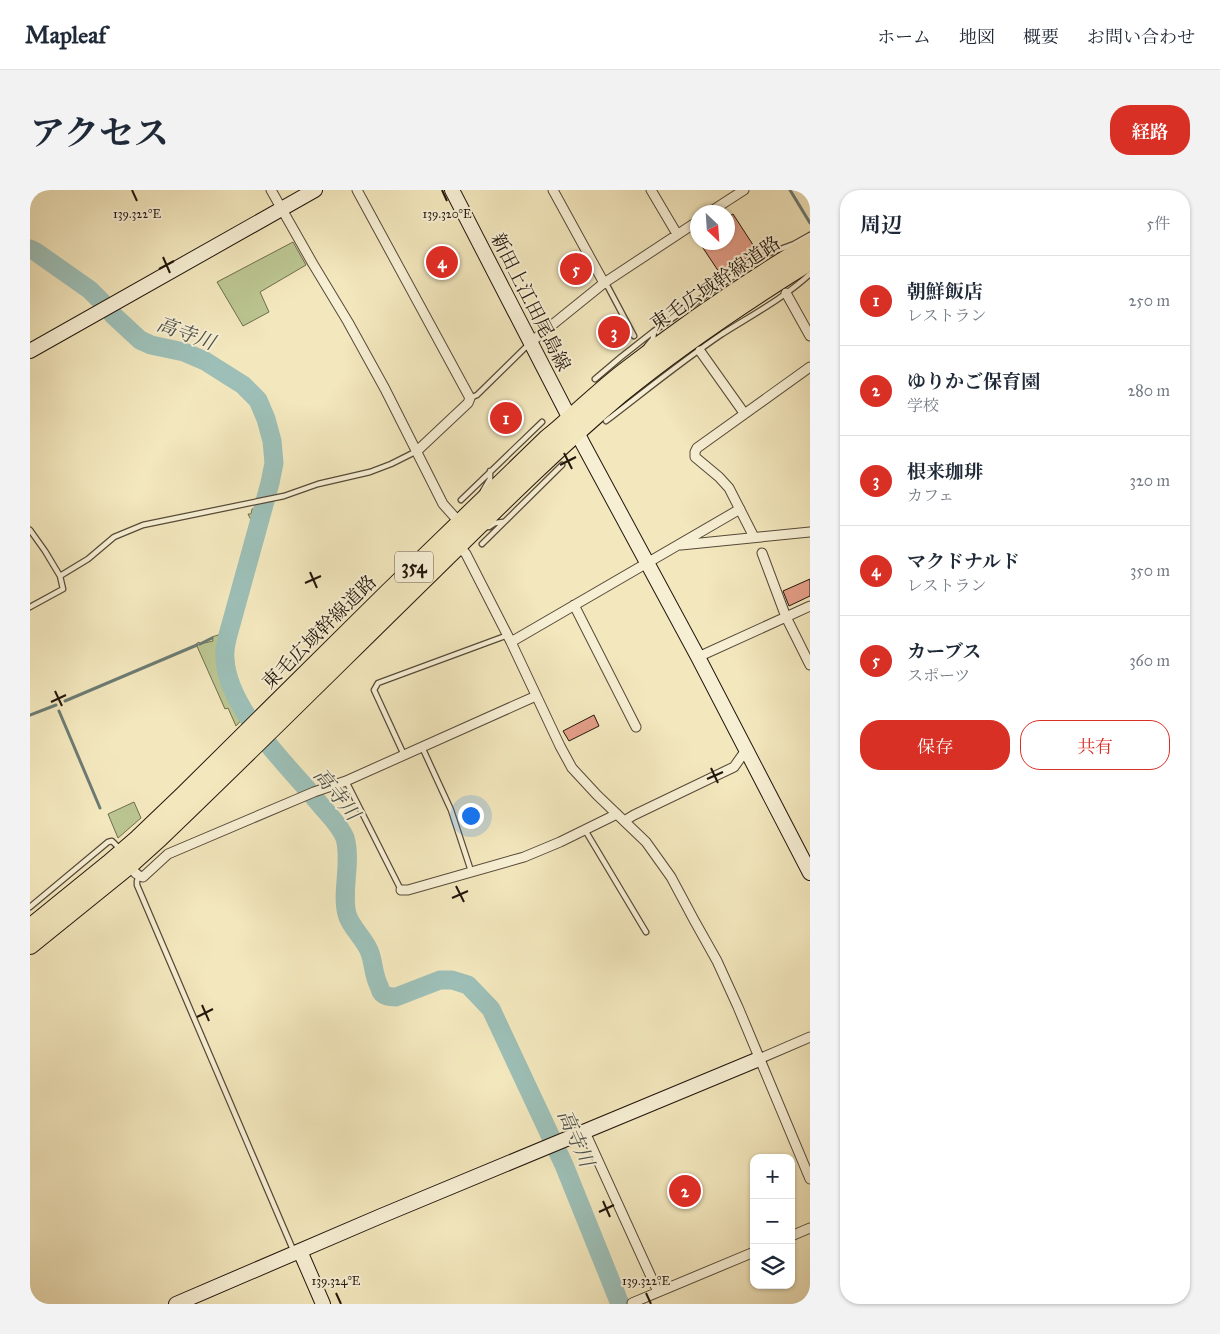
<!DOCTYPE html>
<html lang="ja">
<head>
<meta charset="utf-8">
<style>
  :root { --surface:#fff; --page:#f2f2f3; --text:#1f2937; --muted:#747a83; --line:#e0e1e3; --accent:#d93025 }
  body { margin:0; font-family:"IM FELL Great Primer","Noto Serif JP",serif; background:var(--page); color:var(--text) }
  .controls { position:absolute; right:15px; bottom:15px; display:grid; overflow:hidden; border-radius:10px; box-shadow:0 1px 4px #0004 }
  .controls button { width:45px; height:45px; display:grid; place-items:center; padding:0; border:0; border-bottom:1px solid var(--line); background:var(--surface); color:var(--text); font:25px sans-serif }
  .compass { position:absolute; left:660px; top:15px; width:45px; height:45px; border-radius:50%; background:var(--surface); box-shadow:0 1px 4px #0004; rotate:155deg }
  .you { position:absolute; left:440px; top:625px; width:18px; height:18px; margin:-12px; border:4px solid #fff; border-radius:50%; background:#1a73e8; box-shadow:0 0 0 8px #1a73e833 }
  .badge { display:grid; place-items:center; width:32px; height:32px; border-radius:50%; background:var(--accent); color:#fff; font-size:16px; font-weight:700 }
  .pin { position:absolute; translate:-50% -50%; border:2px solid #fff; box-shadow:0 1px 5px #0006 }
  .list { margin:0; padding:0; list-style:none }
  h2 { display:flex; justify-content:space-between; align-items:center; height:65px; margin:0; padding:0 20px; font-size:21px }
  h2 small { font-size:16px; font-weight:400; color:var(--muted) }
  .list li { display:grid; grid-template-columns:32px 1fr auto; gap:15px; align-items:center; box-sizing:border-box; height:90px; padding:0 20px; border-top:1px solid var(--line) }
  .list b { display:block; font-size:19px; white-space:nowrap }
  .list p { margin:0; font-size:16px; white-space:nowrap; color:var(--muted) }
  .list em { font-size:16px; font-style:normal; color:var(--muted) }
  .actions { display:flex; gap:10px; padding:15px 20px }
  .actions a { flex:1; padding:11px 0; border:1px solid var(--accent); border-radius:20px; text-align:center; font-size:18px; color:var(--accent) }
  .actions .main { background:var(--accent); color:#fff }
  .icon { flex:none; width:28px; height:28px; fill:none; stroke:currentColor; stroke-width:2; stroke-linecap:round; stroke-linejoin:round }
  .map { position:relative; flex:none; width:780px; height:1114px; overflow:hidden; border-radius:20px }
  header { display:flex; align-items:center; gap:30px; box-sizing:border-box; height:70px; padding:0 25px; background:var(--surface); border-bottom:1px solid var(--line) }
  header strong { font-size:24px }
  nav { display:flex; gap:28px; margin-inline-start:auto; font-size:18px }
  .intro { display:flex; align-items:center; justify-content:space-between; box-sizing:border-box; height:120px; padding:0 30px }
  h1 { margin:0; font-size:35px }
  .button { padding:12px 22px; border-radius:20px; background:var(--accent); color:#fff; font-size:18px; font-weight:700 }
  main { display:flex; gap:30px; padding:0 30px }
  aside { flex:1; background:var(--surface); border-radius:20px; box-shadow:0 1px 4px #0004 }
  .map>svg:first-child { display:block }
  .green { fill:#bbc591; stroke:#6e6e4e }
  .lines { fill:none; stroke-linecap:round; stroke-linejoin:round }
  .stream { stroke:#6c7b73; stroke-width:3 }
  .river { stroke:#9dbfb7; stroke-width:19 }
  .building { fill:#e49e88; stroke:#22160c }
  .lane-casing { stroke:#564a38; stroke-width:7 }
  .street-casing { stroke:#564a38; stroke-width:11 }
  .secondary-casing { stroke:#22160c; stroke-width:16 }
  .highway-casing { stroke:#22160c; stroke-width:20 }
  .lane { stroke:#f7efd4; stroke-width:4.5 }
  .street { stroke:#f7efd4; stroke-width:9 }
  .secondary { stroke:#f7efd4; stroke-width:14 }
  .highway { stroke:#f3e7bd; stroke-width:18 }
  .ticks { fill:none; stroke:#22160c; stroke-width:2 }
  .labels { text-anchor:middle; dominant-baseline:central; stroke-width:4; stroke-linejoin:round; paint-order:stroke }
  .shield { fill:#f7efd4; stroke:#625748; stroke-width:1 }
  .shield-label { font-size:18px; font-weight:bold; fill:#22160c }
  .street-label { font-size:19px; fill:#22160c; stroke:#f7efd4 }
  .water-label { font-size:20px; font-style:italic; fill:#4d5148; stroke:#f7efd4 }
  .ticks-label { font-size:12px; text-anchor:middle; fill:#22160c; stroke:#f7efd4; stroke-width:4; stroke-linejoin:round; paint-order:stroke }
</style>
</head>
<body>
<header>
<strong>Mapleaf</strong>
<nav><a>ホーム</a><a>地図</a><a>概要</a><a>お問い合わせ</a></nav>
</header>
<div class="intro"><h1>アクセス</h1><a class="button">経路</a></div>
<main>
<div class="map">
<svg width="780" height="1114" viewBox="0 0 780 1114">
  <rect width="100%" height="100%" fill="#f3e7bd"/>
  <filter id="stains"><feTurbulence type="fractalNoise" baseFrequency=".004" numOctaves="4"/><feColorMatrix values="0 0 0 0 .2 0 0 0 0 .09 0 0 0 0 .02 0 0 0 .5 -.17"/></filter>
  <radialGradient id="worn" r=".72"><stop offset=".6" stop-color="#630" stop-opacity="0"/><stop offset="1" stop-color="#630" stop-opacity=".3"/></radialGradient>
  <path class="green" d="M263,52L276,75L230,102L239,122L213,136L187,92Z
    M227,318L193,447C192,454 190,462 190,470C191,487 203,514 213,528L206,536L198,518L195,519L166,454L169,452L170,454L183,451L182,447L191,444L221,330L218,324H221L222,319Z
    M104,612L111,628L88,648L78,624Z"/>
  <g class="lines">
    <path class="stream" d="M760,0L780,33
      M170,454L182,448
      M35,511L167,455
      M29,521L70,618
      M0,525L26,515"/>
    <path class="river" d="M0,59L6,62L60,100L72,112
      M82,124L110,150L121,155L154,162L175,171L213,195L228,210L236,229L242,251L244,273L240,293L198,445C196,453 194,460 195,468C197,519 257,574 288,612C297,623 310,635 315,648C322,672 311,702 317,724C320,737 336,750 340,763C344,774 343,784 349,796C350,798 350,801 352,803C355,806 361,807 366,807L410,790H422L438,795L461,819L534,975L590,1114"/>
  </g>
  <path class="building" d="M703,24L727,61L691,85L669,52H698V27Z
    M549,65L561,86L546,94L535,72Z
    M780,389V406L759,416L753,401Z
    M564,525L569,536L539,551L533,541Z"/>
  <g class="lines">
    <g class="lane-casing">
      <path id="lane" d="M574,94L578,97L604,146
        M617,156L623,149L624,141
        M565,189L591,167L624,141L702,87L737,64L764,54L780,45
        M440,208L447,205L500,153
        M576,231C614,202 652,171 692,144C722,125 754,108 780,84
        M453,301L460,289V281
        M431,310L512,232
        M453,337H459L465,333L473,332
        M0,340L15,361L30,386L33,399L0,417
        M452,354L532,275
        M30,386L58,369L84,347L113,335L254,306L288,294L340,282L361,274L387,261
        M392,557L421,620L441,681
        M374,565L344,500L348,493L478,445
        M316,591L371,700
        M555,640L616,742
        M109,686L107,691V695L264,1062
        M0,717L78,652L82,651L90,659"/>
    </g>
    <g class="street-casing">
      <path id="street" d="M241,0L283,74L318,132L355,199L413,314L430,333
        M327,0L440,208L438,213L387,261
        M523,0L574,93
        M621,0L647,44
        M680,22L714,0
        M756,103L780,146
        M501,152L574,93L668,31
        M670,161L714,223
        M724,347L699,298L689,287L665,267V262L667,258L780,177
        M428,355L436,364L481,452L530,556L542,578L567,605L616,652L641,687L664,730L687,771L708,817L780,989
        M651,355L780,342
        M732,363L756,427L780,475
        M544,415L606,537
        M481,452L710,319
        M668,467L780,416
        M594,631L604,625L704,577L716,560
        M99,675C103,680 106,686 113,687L138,664L284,602L316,591L506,506
        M371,700H378L494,667L530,652L587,624
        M729,869L780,847
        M555,942L628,1102
        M761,1046L780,1038
        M602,1113L724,1062"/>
    </g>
    <g class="secondary-casing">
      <path id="secondary" d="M422,0L553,254L668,467L780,683
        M0,161L285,0
        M270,1061L293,1114
        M146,1114L351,1026L729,869"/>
    </g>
    <g class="highway-casing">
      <path id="highway" d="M0,738L79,674L108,649L154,605L358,403L518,248C529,240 539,230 550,220C565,207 580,193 596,181C655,135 716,93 780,55
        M0,755L99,675L129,648C222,559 313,468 405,378C465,319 525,259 590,204C650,155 714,112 780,71"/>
    </g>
    <use href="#lane" class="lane"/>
    <use href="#street" class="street"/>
    <use href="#secondary" class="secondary"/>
    <use href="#highway" class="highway"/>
  </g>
  <path class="ticks" d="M102,0L107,11M412,0L417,11M133,67L140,83M129,79L144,71M534,263L542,279M530,275L546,267M280,382L287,398M275,393L291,386M25,501L32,516M21,512L36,505M681,578L688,593M677,589L693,582M426,696L434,712M422,708L438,701M172,815L179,831M167,827L183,819M573,1011L580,1027M569,1022L584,1015M306,1103L311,1114M616,1103L621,1114"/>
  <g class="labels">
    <rect class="shield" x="365" y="361.5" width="38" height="31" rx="4"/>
    <g class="shield-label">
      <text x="384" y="377">354</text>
    </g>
    <g class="street-label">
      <text transform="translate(685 93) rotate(-34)">東毛広域幹線道路</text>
      <text transform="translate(501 112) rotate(63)">新田上江田尾島線</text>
      <text transform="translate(289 442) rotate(-45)">東毛広域幹線道路</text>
    </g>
    <g class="water-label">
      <text transform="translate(156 143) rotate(20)">高寺川</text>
      <text transform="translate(307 604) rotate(51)">高寺川</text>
      <text transform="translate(546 948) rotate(66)">高寺川</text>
    </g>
  </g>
  <g class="ticks-label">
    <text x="107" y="28">139.322°E</text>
    <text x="417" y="28">139.320°E</text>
    <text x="306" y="1095">139.324°E</text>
    <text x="616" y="1095">139.322°E</text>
  </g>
  <rect width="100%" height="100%" filter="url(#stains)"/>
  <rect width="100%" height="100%" fill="url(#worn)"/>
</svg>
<div class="controls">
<button>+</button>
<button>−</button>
<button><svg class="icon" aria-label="layers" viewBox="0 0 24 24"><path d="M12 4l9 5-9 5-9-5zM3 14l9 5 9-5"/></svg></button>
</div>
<svg class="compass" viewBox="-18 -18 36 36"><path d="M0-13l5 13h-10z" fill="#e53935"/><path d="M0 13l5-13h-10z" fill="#747a83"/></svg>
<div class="you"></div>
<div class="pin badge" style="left:476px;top:228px">1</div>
<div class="pin badge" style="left:655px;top:1001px">2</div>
<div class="pin badge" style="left:584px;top:142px">3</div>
<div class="pin badge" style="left:412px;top:72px">4</div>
<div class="pin badge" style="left:546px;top:79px">5</div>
</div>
<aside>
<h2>周辺<small>5件</small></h2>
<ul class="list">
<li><span class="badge">1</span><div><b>朝鮮飯店</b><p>レストラン</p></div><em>250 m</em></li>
<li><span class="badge">2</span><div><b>ゆりかご保育園</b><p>学校</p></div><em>280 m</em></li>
<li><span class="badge">3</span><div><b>根来珈琲</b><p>カフェ</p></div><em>320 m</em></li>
<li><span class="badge">4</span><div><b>マクドナルド</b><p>レストラン</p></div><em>350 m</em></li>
<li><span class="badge">5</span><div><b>カーブス</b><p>スポーツ</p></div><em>360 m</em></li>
</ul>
<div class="actions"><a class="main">保存</a><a>共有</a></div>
</aside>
</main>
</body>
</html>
